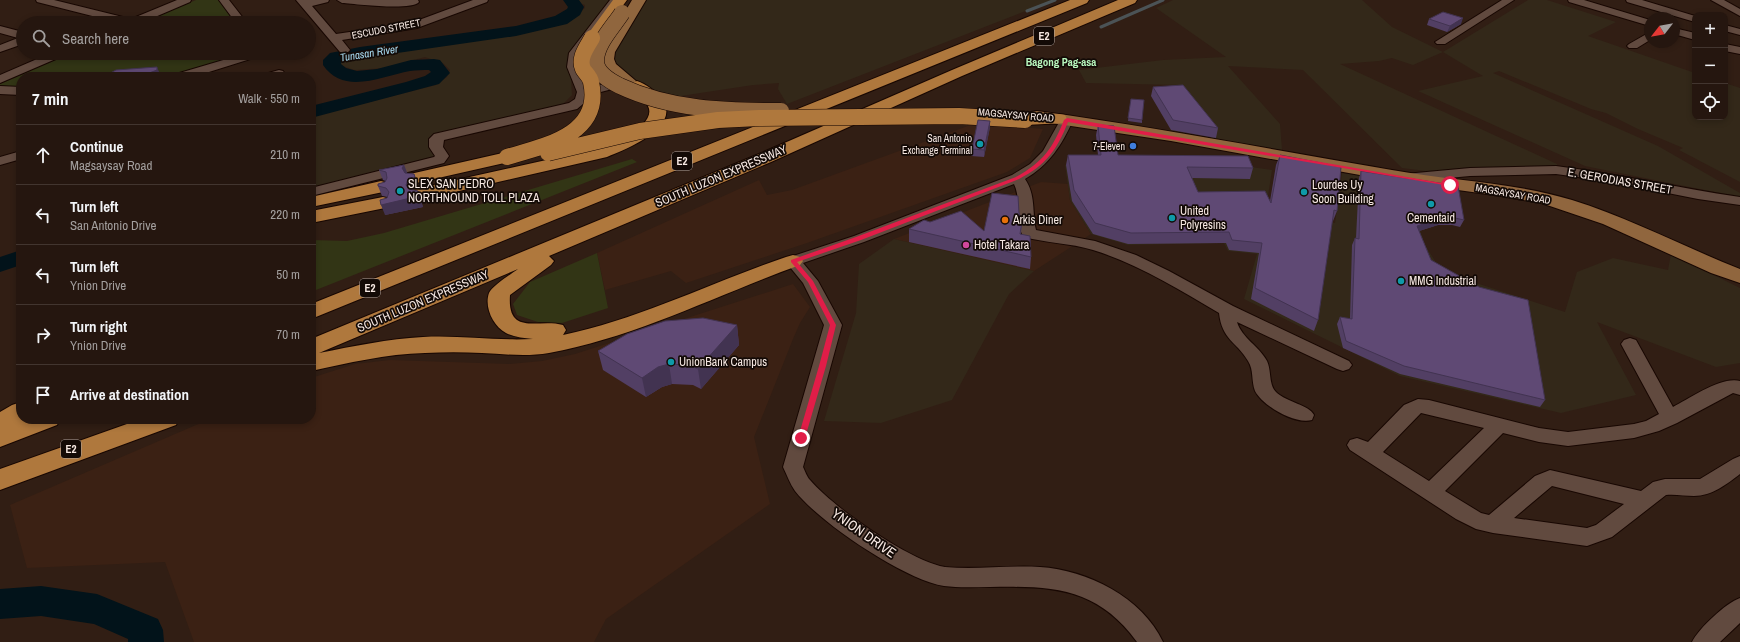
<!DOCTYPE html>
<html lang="en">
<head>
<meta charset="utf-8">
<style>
  :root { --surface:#25160f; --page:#31231d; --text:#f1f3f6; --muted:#a39f9e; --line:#42352f }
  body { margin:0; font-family:"Archivo Narrow",sans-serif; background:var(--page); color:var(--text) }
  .controls { position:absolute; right:12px; top:12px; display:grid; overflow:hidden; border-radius:8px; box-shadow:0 2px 6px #0003 }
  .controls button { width:36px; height:36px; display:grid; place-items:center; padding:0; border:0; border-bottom:1px solid var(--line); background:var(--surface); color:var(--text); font:20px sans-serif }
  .compass { position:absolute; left:1644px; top:12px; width:36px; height:36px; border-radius:50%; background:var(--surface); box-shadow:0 2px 6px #0003; rotate:239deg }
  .stop { position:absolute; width:12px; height:12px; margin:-9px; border:3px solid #e11d48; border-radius:50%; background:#fff }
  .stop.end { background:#e11d48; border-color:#fff; box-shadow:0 1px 4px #0008 }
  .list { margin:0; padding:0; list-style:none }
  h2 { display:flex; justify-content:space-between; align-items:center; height:52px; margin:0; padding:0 16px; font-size:17px }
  h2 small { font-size:13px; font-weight:400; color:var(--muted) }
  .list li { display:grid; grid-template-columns:26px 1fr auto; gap:12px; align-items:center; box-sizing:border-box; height:60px; padding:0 16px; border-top:1px solid var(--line) }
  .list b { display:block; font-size:15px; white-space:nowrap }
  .list p { margin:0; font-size:13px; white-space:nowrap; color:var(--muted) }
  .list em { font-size:13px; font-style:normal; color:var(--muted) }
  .icon { flex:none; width:22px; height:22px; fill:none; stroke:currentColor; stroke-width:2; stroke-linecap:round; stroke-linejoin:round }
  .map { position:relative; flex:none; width:1740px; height:642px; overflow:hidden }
  .search { position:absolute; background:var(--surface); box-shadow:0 2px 6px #0003; left:16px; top:16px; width:300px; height:44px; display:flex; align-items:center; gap:10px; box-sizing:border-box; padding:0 14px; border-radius:22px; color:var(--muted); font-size:15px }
  .panel { position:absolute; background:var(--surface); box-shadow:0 2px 6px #0003; left:16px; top:72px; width:300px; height:352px; border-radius:16px }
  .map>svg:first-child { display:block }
  .built { fill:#3b2114 }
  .industrial { fill:#332819 }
  .green { fill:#323515 }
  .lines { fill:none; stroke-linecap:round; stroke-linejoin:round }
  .stream { stroke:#4b5356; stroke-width:3 }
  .river { fill:#02131a; fill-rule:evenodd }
  .minor-casing { stroke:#180702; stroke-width:2 }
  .major-casing { stroke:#180702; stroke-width:2 }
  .highway-casing { stroke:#180702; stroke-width:2 }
  .minor { fill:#614a3f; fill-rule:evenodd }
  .major { fill:#90663e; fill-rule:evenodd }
  .highway { fill:#af783d; fill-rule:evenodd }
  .major-bridge-casing { stroke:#180702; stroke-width:17; stroke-linecap:butt }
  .highway-bridge-casing { stroke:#180702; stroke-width:17; stroke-linecap:butt }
  .major-bridge { stroke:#90663e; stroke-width:16 }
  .highway-bridge { stroke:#af783d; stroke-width:16 }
  .wall { fill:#523f64 }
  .shaded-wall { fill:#423351 }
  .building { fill:#5f4974; stroke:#423351 }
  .route { fill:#e11d48 }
  .culture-dot { fill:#0f9aa8; stroke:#130a06; stroke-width:1.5 }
  .shop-dot { fill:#3f7fe0; stroke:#130a06; stroke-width:1.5 }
  .food-dot { fill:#e8710a; stroke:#130a06; stroke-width:1.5 }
  .hotel-dot { fill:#d1479c; stroke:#130a06; stroke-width:1.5 }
  .labels { text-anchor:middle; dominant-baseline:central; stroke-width:3.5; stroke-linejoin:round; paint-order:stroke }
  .far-street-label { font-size:10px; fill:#f6e8e2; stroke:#130a06 }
  .far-poi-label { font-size:10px; fill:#f6e8e2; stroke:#130a06; text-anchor:end }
  .shield { fill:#130a06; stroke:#b2a5a0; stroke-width:1 }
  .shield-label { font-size:11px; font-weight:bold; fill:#f6e8e2 }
  .far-water-label { font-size:11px; font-style:italic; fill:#abdff6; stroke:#130a06 }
  .far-neighbourhood-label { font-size:11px; font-weight:bold; fill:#b8f7be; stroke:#130a06 }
  .street-label { font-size:12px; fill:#f6e8e2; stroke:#130a06 }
  .poi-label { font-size:12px; fill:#f6e8e2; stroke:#130a06; text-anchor:start }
  .near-street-label { font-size:14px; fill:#f6e8e2; stroke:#130a06 }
</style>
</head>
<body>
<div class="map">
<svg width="1740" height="642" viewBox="0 0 1740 642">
  <rect width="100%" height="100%" fill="#311e14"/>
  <path class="built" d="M976,123L1043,129L1030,158L1007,172L807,243L686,283L671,271L605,290L597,253L759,180L767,195L792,190Z
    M1041,182L1068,184L1070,200L1091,234L1034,271L894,239Z
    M793,284L810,307L800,323L793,339L754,437L770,504L606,619L594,642H194L165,562L27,568L10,505L210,419H311V378L355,364L390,360L510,364L542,361L575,354Z"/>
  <path class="industrial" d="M576,0H612L570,64L572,95L557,110L518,115L431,137L436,158L311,190V117L436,85L447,77L450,70L443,63L425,57L384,68L355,70L339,65L337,61L340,58L422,47L450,45L556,24L579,13L585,8V5L577,2Z
    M646,0H1054L787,104L778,89L779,83L753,85L674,97L644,86L618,71L611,55Z
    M1173,0H1362L1392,27L1443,52L1528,0H1547L1616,22L1588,36L1695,73V117H1725V83L1740,88V182L1679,150L1683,148L1638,129L1606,113L1591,109L1499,71L1493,73L1658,146L1740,193V197L1585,166L1418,91L1483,76L1443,52L1413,65L1392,58L1379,61L1340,64L1557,164V167L1533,166L1426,171L1402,168L1303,70L1228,66L1280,124L1282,150L1210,138L1213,130L1180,85L1086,83L1079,70L1163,60L1226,57L1156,8Z
    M1065,165L1244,166L1272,170L1266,209L1335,223L1342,173L1404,181L1425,245L1440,269L1473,282L1565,312L1577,272L1613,258L1668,270L1671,254L1740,288V363L1716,367L1597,322L1636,395L1561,413L1400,376L1244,299L1257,254L1228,251L1224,243L1128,245L1091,234L1070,200Z
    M894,239L1034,271L1009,294L952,400L881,423L824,421L856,313L859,264Z"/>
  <path class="green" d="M196,0H218L235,23H142Z
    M72,53H246L170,77H21V88L0,87V84Z
    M632,159L637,162L311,292V240L347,241L384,233Z
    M597,253L608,308L562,323L538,322L517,315L513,304L530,282Z"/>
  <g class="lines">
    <path class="stream" d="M1027,11L1055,0
      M1101,27L1163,0"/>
    <path class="river" d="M563,0H579L584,7L580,15L567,24L516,36L342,61L341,64L346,68L357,71L377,69L411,60L434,59L440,60L450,73L439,84L311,118V106L406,82L425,76L431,72L429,70C423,70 416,70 410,71C382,76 344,96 323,65V60L330,53L360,47L516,26L555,16L567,9L568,7Z
      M21,250V265L0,272V257Z
      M41,586L97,594L158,619L163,630L164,642H128V639L94,624L41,616L0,619V589Z"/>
    <g class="minor-casing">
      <path id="minor" d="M36,0H54L131,19L177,0H191L190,2L141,23H120L37,2Z
        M219,0H229L247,23H236Z
        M296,0H329L328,2L312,6L336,34L411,23L473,0H488L487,2L417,28L342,40L350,50L348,52H340Z
        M337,0H418L419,2C411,11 356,4 342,3Z
        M610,0H621L613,8L581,51L579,67L589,88L628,77L632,78L634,81L632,84L589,95L583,104L577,109L444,140L443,147L449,156L444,163L311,196V188L434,157L435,156L429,147V139L434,134L569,103L575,99L577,92L567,67L569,53Z
        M1502,0H1514L1445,44H1437L1435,42Z
        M1568,0H1584L1650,20V26L1569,2Z
        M1626,0H1642L1695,16V22L1627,2Z
        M1711,0H1724L1740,9V16Z
        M1725,25L1740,29V35L1725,31Z
        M0,26L23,32V44L0,52V45L18,38L0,33Z
        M1674,28L1695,33V40L1674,34Z
        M1650,32V40L1637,48H1629L1627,46L1629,44Z
        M1725,44L1740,47V54L1725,51Z
        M51,53H67L65,55L0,83V75Z
        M247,53H265L263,55L193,77H174L176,74Z
        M279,70L283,71L285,74L283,77H263L265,74Z
        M0,86L21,87V95L0,94Z
        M1067,116L1072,117L1073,120C1062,145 1049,165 1025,179C1036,195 1032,212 1036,230L1095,241L1136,255L1169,271L1233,306L1349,361L1352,365L1349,369L1343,371L1337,369L1237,322C1242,338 1259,346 1267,361C1272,372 1268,385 1277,393C1287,402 1309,405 1314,415L1312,420C1295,425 1263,406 1255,391C1251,381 1254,370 1248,361C1236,341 1222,340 1219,313C1178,289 1138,264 1093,250C1070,243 1046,243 1024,237C1014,224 1022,200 1014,184L864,242L803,263L818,281L842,325L803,467C805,471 807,477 810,480C834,508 910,561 945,567C977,570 1008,565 1040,567C1087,570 1142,597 1163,642H1137C1097,587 1052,586 990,587C975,587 959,588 944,586C905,580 820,523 795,491C790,484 787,475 783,467L824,325L803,283L785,261L787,258L854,236L1012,175L1030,164L1043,151L1062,117Z
        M21,151V159L0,165V157Z
        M1556,166C1618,174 1678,188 1740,197V205L1698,199L1607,181L1556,174L1470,176L1405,182L1400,181L1398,178L1400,175L1405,174L1470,168Z
        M1630,338L1636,340L1673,407C1690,398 1722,376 1740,381V395L1733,393L1677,423L1659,431L1634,438L1568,446L1539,442L1503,433L1445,491L1481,513L1489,515L1535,476L1550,470L1641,491L1653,482L1665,479H1700L1733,459L1740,456V474C1727,484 1712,496 1694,496C1685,496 1675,494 1666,495L1612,537L1587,546L1493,533L1476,529L1456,519L1350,450L1347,445L1350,440L1357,438L1368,442L1404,405L1418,399L1429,400L1539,428L1568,432L1634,424L1646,421L1659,414L1621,344L1624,340ZM1421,413L1484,428L1429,481L1383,452ZM1552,486L1624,504L1596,525L1587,528L1514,518Z
        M1740,598V623L1720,642H1692C1699,628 1726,603 1740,598Z"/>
    </g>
    <g class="major-casing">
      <path id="major" d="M632,0H646L615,52L614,59L616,64L636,81L634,84C619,88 604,71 598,59L601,52Z
        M1037,111C1156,127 1274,150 1392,170C1452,181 1513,182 1572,200C1630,218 1684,247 1740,269V283L1711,273L1603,224L1541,203L1501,196L1393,181L1171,141L1031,120L1029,116L1031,112Z"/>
    </g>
    <g class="highway-casing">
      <path id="highway" d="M613,0H627L597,41L592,42L587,41L585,38Z
        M1070,0H1089L1087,3L311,319V304Z
        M1118,0H1137L1135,3L962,76L771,162L549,256L554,261L551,265L510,295C507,337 539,318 563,325L566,330L563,335C640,319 712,282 786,257L793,255L800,257L803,261L800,265C717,295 636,337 549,353C526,357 504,354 482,353C463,352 444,352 425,353C386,354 348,363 311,371V339L759,154L952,70ZM518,269C511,274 492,286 489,293C484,307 493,326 506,333C514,337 524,338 533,339C496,341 460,335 423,337C388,339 354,346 319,353Z
        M637,81C646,84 656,91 661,100C662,102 665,105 666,108C671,132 624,150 607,157L420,200L413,198L411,194L413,190L420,188L596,149C610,144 658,126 648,106C644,97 634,94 629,86L631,83Z
        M1059,114L1065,115L1067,119L1065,123L1025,125L1019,124L1017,120L1019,116Z
        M507,152L513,153L516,157L513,161L416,183L410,182L407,178L410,174Z
        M381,181L388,183L390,187L388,191L311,207V197Z
        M383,197L390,199L392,203L390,207L311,223V211Z
        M21,402V419H60L57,425L0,447V412L12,405Z
        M141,419H179L176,425L0,490V469Z"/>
    </g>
    <use href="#minor" class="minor"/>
    <use href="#major" class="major"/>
    <use href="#highway" class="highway"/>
    <g class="major-bridge-casing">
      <path id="major-bridge" d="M622,13C613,27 596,44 596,61C596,73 610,81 620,86C671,110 725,111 781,111"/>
    </g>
    <g class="highway-bridge-casing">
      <path id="highway-bridge" d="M548,153L640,131L718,120L759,118L959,116L1025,120
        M507,157C545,146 603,134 591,82C590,76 585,73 583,69C578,58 587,47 592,38"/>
    </g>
    <use href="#major-bridge" class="major-bridge"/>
    <use href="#highway-bridge" class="highway-bridge"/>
  </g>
  <path class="wall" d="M1429,19L1461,24L1447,32L1427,25Z
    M1153,87L1218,128L1216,138L1171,130L1151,96Z
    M1131,99L1142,120V123L1128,121Z
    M1098,125L1118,155L1253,168L1250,179L1192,178L1198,192L1270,201L1276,165L1280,155L1337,211L1333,221H1332L1318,320L1314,331L1251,299L1259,253L1229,250L1226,243L1128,244L1093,234L1072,201L1066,165L1068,155H1098L1096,135Z
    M990,127L984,157L971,156L972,149Z
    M404,165L407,173L414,174L418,187L411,190L418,191L423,207L385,215L388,197L382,196L378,186L386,181L383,180L379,170Z
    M1361,171L1464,220L1460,227L1452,225H1438L1419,231L1431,260L1545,400L1540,407L1400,374L1343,348L1337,324L1340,317L1350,319L1352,245L1355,238H1356L1359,178Z
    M1019,213L1022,221L1021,234L1031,257L1030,269L909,242V229L930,222L984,231Z
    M737,325L739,345L701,389L693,385L672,384L662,387L646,397L603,370L598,351Z"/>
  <path class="shaded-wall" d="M1463,18L1461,24L1447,32L1450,26Z
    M157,67L160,74L161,76L159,77H139Z
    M990,121V127L984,157V150Z
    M404,165L408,175L406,178L402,168Z
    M414,174L418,187L412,189L410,195L406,185L408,179Z
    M418,191L423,207L385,215L381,205Z
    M1442,218L1438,225L1413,233L1417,226Z
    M737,325L739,345L701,389L698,369Z
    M669,364L672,384L662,387L646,397L642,378L658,367Z"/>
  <path class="building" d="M1443,12L1463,18L1450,26L1429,19Z
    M157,67V70L139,77H103L116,70Z
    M1183,85L1218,128L1173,120L1153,87Z
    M1131,99L1144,100L1142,120L1128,118Z
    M978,120L990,121L984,150L972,149Z
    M1098,125L1114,126L1118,155L1248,156L1253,168L1187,167L1198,192L1265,191L1271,203L1280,155L1341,167L1337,211L1334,210L1318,320L1255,288L1262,243L1232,240L1229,232L1131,233L1095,223L1074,190L1068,155H1101Z
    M404,165L402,168L405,173L414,174L415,177L408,179L406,185L409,189L418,191L419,196L381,205L380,200L387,198L389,192L386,188L378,186V184L385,182L387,178L386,172L379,170Z
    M1361,171L1458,186L1464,220L1455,218H1442L1417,226L1431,260L1479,287L1528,300L1545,400L1404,366L1346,341L1340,317L1352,319L1355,238L1359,239Z
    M992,193L1018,196L1019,213L1022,221L1020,234L1030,236L1031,257L909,229L924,220L930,222L961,211L984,231Z
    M703,318L737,325L698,369L689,365L669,364L658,367L642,378L598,351L627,334L665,321Z"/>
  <path class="route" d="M1067,118L1453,185L1450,186L1068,122C1057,150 1046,165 1019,179L861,240L797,262L813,281L836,325L826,366L805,438L804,439H799L798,438L819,366L830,325L808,282L791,262V260L856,237L1016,177C1043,162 1053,148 1064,120Z"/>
  <g class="culture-dot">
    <circle cx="980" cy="144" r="4"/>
    <circle cx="400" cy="191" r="4"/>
    <circle cx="1304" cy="192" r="4"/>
    <circle cx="1431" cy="204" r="4"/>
    <circle cx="1172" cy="218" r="4"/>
    <circle cx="1401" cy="281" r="4"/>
    <circle cx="671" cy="362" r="4"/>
  </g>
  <circle class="shop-dot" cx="1133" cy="146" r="4"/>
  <circle class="food-dot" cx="1005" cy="220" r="4"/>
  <circle class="hotel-dot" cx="966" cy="245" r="4"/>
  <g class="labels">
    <g class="far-street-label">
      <text transform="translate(386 29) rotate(-11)">ESCUDO STREET</text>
      <text transform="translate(1016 115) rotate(5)">MAGSAYSAY ROAD</text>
      <text transform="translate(1513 194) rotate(10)">MAGSAYSAY ROAD</text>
    </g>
    <g class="far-poi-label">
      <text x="972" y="138">San Antonio<tspan x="972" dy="12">Exchange Terminal</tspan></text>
      <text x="1125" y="146">7-Eleven</text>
    </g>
    <g class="shield">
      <rect x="1034" y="27" width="20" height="18" rx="3"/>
      <rect x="672" y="152" width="20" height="18" rx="3"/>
      <rect x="360" y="279" width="20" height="18" rx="3"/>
      <rect x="61" y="440" width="20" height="18" rx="3"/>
    </g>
    <g class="shield-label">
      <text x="1044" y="36">E2</text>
      <text x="682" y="161">E2</text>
      <text x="370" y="288">E2</text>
      <text x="71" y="449">E2</text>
    </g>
    <g class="far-water-label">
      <text transform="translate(369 53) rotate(-9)">Tunasan River</text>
    </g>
    <g class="far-neighbourhood-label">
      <text x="1061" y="62">Bagong Pag-asa</text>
    </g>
    <g class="street-label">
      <text transform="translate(721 176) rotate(-23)">SOUTH LUZON EXPRESSWAY</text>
      <text transform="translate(1620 181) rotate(10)">E. GERODIAS STREET</text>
      <text transform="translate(423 301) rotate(-23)">SOUTH LUZON EXPRESSWAY</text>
    </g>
    <g class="poi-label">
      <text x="408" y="184">SLEX SAN PEDRO<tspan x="408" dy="14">NORTHNOUND TOLL PLAZA</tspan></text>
      <text x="1312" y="185">Lourdes Uy<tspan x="1312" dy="14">Soon Building</tspan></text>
      <text x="1180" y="211">United<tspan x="1180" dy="14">Polyresins</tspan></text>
      <text x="1431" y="218" text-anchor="middle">Cementaid</text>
      <text x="1013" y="220">Arkis Diner</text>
      <text x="974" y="245">Hotel Takara</text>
      <text x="1409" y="281">MMG Industrial</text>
      <text x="679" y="362">UnionBank Campus</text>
    </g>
    <g class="near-street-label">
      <text transform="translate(864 533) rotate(35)">YNION DRIVE</text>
    </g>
  </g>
</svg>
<div class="controls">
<button>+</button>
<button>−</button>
<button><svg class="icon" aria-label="locate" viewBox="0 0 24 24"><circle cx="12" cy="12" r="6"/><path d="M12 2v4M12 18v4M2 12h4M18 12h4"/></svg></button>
</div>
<svg class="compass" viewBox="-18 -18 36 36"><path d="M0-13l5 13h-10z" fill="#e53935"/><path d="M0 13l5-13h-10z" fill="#a39f9e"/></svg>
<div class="stop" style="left:1450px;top:185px"></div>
<div class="stop end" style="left:801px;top:438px"></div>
<div class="search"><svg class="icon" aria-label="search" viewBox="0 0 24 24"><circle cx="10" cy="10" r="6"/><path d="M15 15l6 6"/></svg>Search here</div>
<section class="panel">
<h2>7 min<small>Walk · 550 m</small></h2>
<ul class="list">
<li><svg class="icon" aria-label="ahead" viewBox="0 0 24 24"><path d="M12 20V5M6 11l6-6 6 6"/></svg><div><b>Continue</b><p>Magsaysay Road</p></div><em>210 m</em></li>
<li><svg class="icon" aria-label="left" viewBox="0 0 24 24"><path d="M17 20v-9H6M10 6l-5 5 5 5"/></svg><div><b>Turn left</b><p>San Antonio Drive</p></div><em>220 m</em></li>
<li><svg class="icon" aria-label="left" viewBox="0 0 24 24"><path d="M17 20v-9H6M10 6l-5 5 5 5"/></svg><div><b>Turn left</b><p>Ynion Drive</p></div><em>50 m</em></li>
<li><svg class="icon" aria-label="right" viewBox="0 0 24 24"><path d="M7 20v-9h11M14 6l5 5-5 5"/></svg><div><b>Turn right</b><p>Ynion Drive</p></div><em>70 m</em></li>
<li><svg class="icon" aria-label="arrive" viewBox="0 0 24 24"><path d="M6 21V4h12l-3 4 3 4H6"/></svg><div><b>Arrive at destination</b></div></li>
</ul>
</section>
</div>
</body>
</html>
